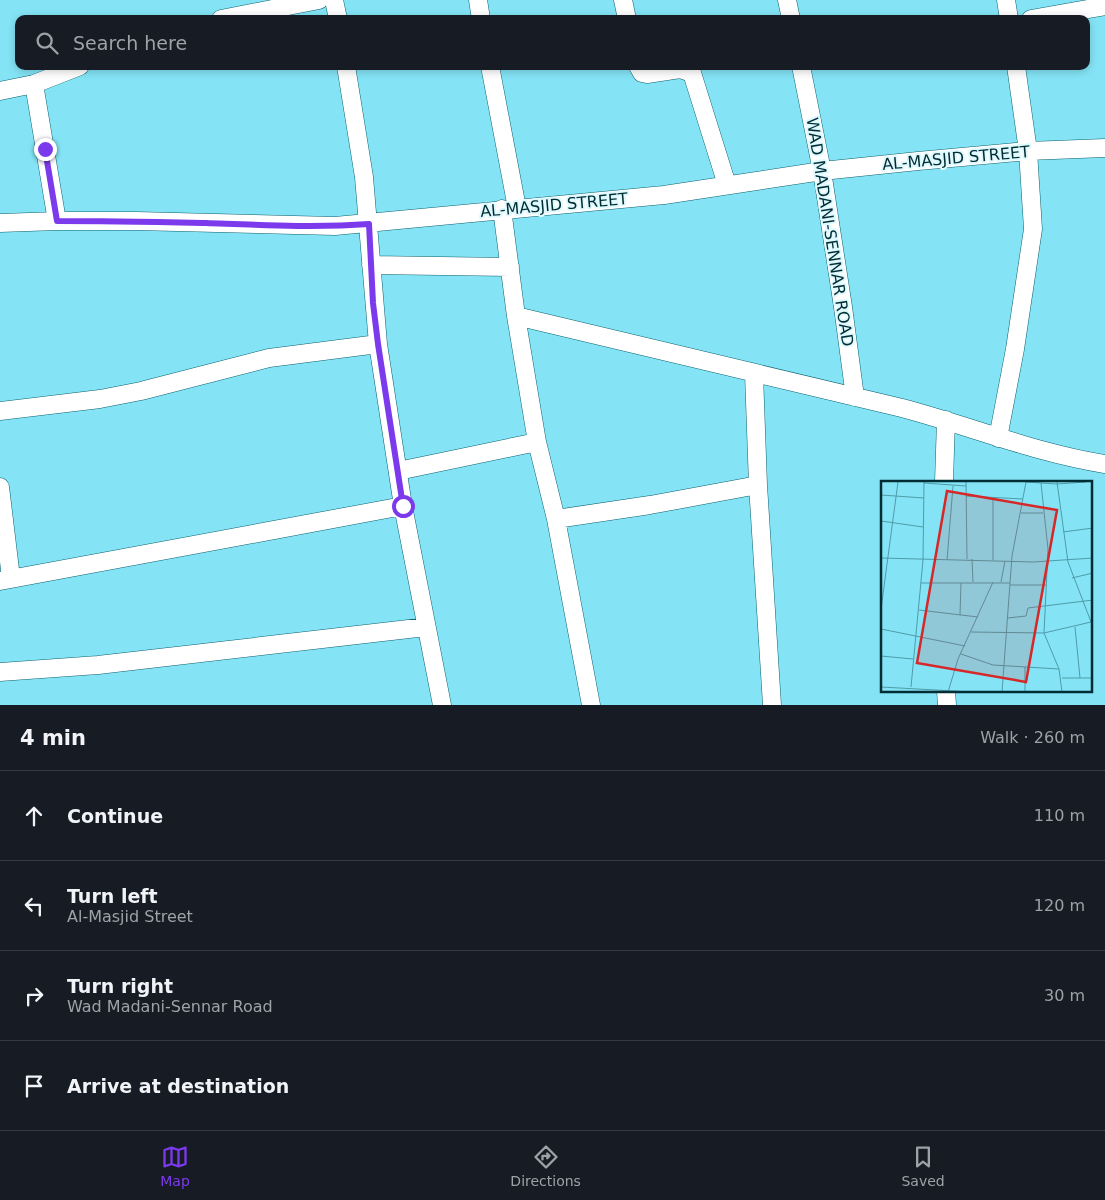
<!DOCTYPE html>
<html lang="en">
<head>
<meta charset="utf-8">
<style>
  :root { --surface:#171b24; --page:#20242c; --text:#f1f3f6; --muted:#9ea1a6; --line:#363941; --accent:#7c3aed }
  body { margin:0; font-family:"DejaVu Sans",sans-serif; background:var(--page); color:var(--text) }
  .stop { position:absolute; width:15px; height:15px; margin:-11px; border:4px solid #7c3aed; border-radius:50%; background:#fff }
  .stop.end { background:#7c3aed; border-color:#fff; box-shadow:0 1px 5px #0008 }
  .list { margin:0; padding:0; list-style:none }
  h2 { display:flex; justify-content:space-between; align-items:center; height:65px; margin:0; padding:0 20px; font-size:21px }
  h2 small { font-size:16px; font-weight:400; color:var(--muted) }
  .list li { display:grid; grid-template-columns:32px 1fr auto; gap:15px; align-items:center; box-sizing:border-box; height:90px; padding:0 20px; border-top:1px solid var(--line) }
  .list b { display:block; font-size:19px; white-space:nowrap }
  .list p { margin:0; font-size:16px; white-space:nowrap; color:var(--muted) }
  .list em { font-size:16px; font-style:normal; color:var(--muted) }
  .icon { flex:none; width:28px; height:28px; fill:none; stroke:currentColor; stroke-width:2; stroke-linecap:round; stroke-linejoin:round }
  .map { position:relative; flex:none; width:1105px; height:705px; overflow:hidden }
  .search { position:absolute; background:var(--surface); box-shadow:0 2px 8px #0003; left:15px; right:15px; top:15px; height:55px; display:flex; align-items:center; gap:12px; box-sizing:border-box; padding:0 18px; border-radius:10px; color:var(--muted); font-size:19px }
  .sheet { height:425px; background:var(--surface) }
  nav { display:flex; justify-content:space-around; align-items:center; box-sizing:border-box; height:70px; border-top:1px solid var(--line); background:var(--surface); font-size:14px; color:var(--muted) }
  nav a { display:grid; justify-items:center; gap:2px }
  nav .on { color:var(--accent) }
  .map>svg:first-child { display:block }
  .lines { fill:none; stroke-linecap:round; stroke-linejoin:round }
  .minor-casing { stroke:#0c616e; stroke-width:19 }
  .minor { stroke:#fff; stroke-width:18 }
  .route { stroke:#7c3aed; stroke-width:6 }
  .labels { text-anchor:middle; dominant-baseline:central; stroke-width:4; stroke-linejoin:round; paint-order:stroke }
  .street-label { font-size:16px; fill:#002d34; stroke:#dff9ff }
  .inset-road { fill:none; stroke:#4f9ba8; stroke-width:1 }
  .view { fill:#d62828; fill-opacity:0.15; stroke:#d62828; stroke-width:2.5 }
  .inset-edge { fill:none; stroke:#002d34; stroke-width:2.5 }
</style>
</head>
<body>
<div class="map">
<svg width="1105" height="705" viewBox="0 0 1105 705">
  <rect width="100%" height="100%" fill="#84e4f6"/>
  <g class="lines">
    <g class="minor-casing">
      <path id="minor" d="M334,0L338,19
        M478,0L481,19
        M623,0L627,19
        M787,0L791,19
        M1006,0L1009,19
        M221,19L319,0
        M1031,19L1105,6
        M346,66L364,177L378,344L403,506L442,705
        M490,66L517,208
        M638,66L642,73L647,74L680,69L692,73L727,185
        M801,66L822,171L843,307L855,397
        M34,84L57,221
        M0,91L34,84L80,66
        M502,209L516,316L537,442L556,519L591,705
        M0,223L57,221H136L335,226L664,195L822,171L918,161L1028,151L1105,148
        M371,265L510,267
        M516,316L902,408C970,426 1035,453 1105,464
        M754,374L758,485L772,705
        M0,411L100,399L141,391L269,358L378,344
        M998,438L1015,349L1033,229L1028,151L1016,66
        M398,471L537,442
        M944,482L946,420
        M0,487L11,578
        M556,519L650,505L758,485
        M0,581L403,506
        M0,672L98,665L426,627
        M946,691L947,705"/>
    </g>
    <use href="#minor" class="minor"/>
  </g>
  <g class="lines">
    <path class="route" d="M45,149L57,221C107,221 156,222 206,223C260,225 315,228 369,224L373,303L378,344L403,506"/>
  </g>
  <g class="labels">
    <g class="street-label">
      <text transform="translate(956 158) rotate(-5)">AL-MASJID STREET</text>
      <text transform="translate(554 205) rotate(-5)">AL-MASJID STREET</text>
      <text transform="translate(830 232) rotate(81)">WAD MADANI-SENNAR ROAD</text>
    </g>
  </g>
  <g transform="translate(881 481)">
    <rect width="211" height="211" fill="#84e4f6"/>
    <path class="inset-road" d="M85,1L86,78M145,1L176,3L205,1M176,1L187,81L212,146M43,2L85,5M160,2L167,68L163,152L178,188L181,211M0,14L43,17M85,15L142,18M112,17V79M140,32H162M0,40L42,46M182,51L212,47M0,77L152,81L212,77M91,78L92,101M66,79L72,5M191,97L212,92M120,101L124,80M40,102H129M129,104H166M0,128L17,1M38,129L97,136M79,134L80,102M127,137L145,135L147,127L212,119M194,146L199,197M0,148L84,165M90,151L163,152L210,141M80,173L112,184L178,188M0,175L32,178M181,197H212M0,206L91,211M30,206L42,79L43,1M67,211L77,178L112,101M121,211L131,75L145,1M144,211V186"/>
    <path class="view" d="M66,10L176,29L145,201L36,182Z"/>
    <rect width="211" height="211" class="inset-edge"/>
  </g>
</svg>
<div class="stop" style="left:403px;top:506px"></div>
<div class="stop end" style="left:45px;top:149px"></div>
<div class="search"><svg class="icon" aria-label="search" viewBox="0 0 24 24"><circle cx="10" cy="10" r="6"/><path d="M15 15l6 6"/></svg>Search here</div>
</div>
<section class="sheet">
<h2>4 min<small>Walk · 260 m</small></h2>
<ul class="list">
<li><svg class="icon" aria-label="ahead" viewBox="0 0 24 24"><path d="M12 20V5M6 11l6-6 6 6"/></svg><div><b>Continue</b></div><em>110 m</em></li>
<li><svg class="icon" aria-label="left" viewBox="0 0 24 24"><path d="M17 20v-9H6M10 6l-5 5 5 5"/></svg><div><b>Turn left</b><p>Al-Masjid Street</p></div><em>120 m</em></li>
<li><svg class="icon" aria-label="right" viewBox="0 0 24 24"><path d="M7 20v-9h11M14 6l5 5-5 5"/></svg><div><b>Turn right</b><p>Wad Madani-Sennar Road</p></div><em>30 m</em></li>
<li><svg class="icon" aria-label="arrive" viewBox="0 0 24 24"><path d="M6 21V4h12l-3 4 3 4H6"/></svg><div><b>Arrive at destination</b></div></li>
</ul>
</section>
<nav>
<a class="on"><svg class="icon" aria-label="map" viewBox="0 0 24 24"><path d="M3 6l6-2 6 2 6-2v14l-6 2-6-2-6 2zM9 4v14M15 6v14"/></svg>Map</a>
<a><svg class="icon" aria-label="directions" viewBox="0 0 24 24"><path d="M12 3l9 9-9 9-9-9zM9 14v-3h6M13 9l2 2-2 2"/></svg>Directions</a>
<a><svg class="icon" aria-label="saved" viewBox="0 0 24 24"><path d="M7 4h10v16l-5-4-5 4z"/></svg>Saved</a>
</nav>
</body>
</html>
